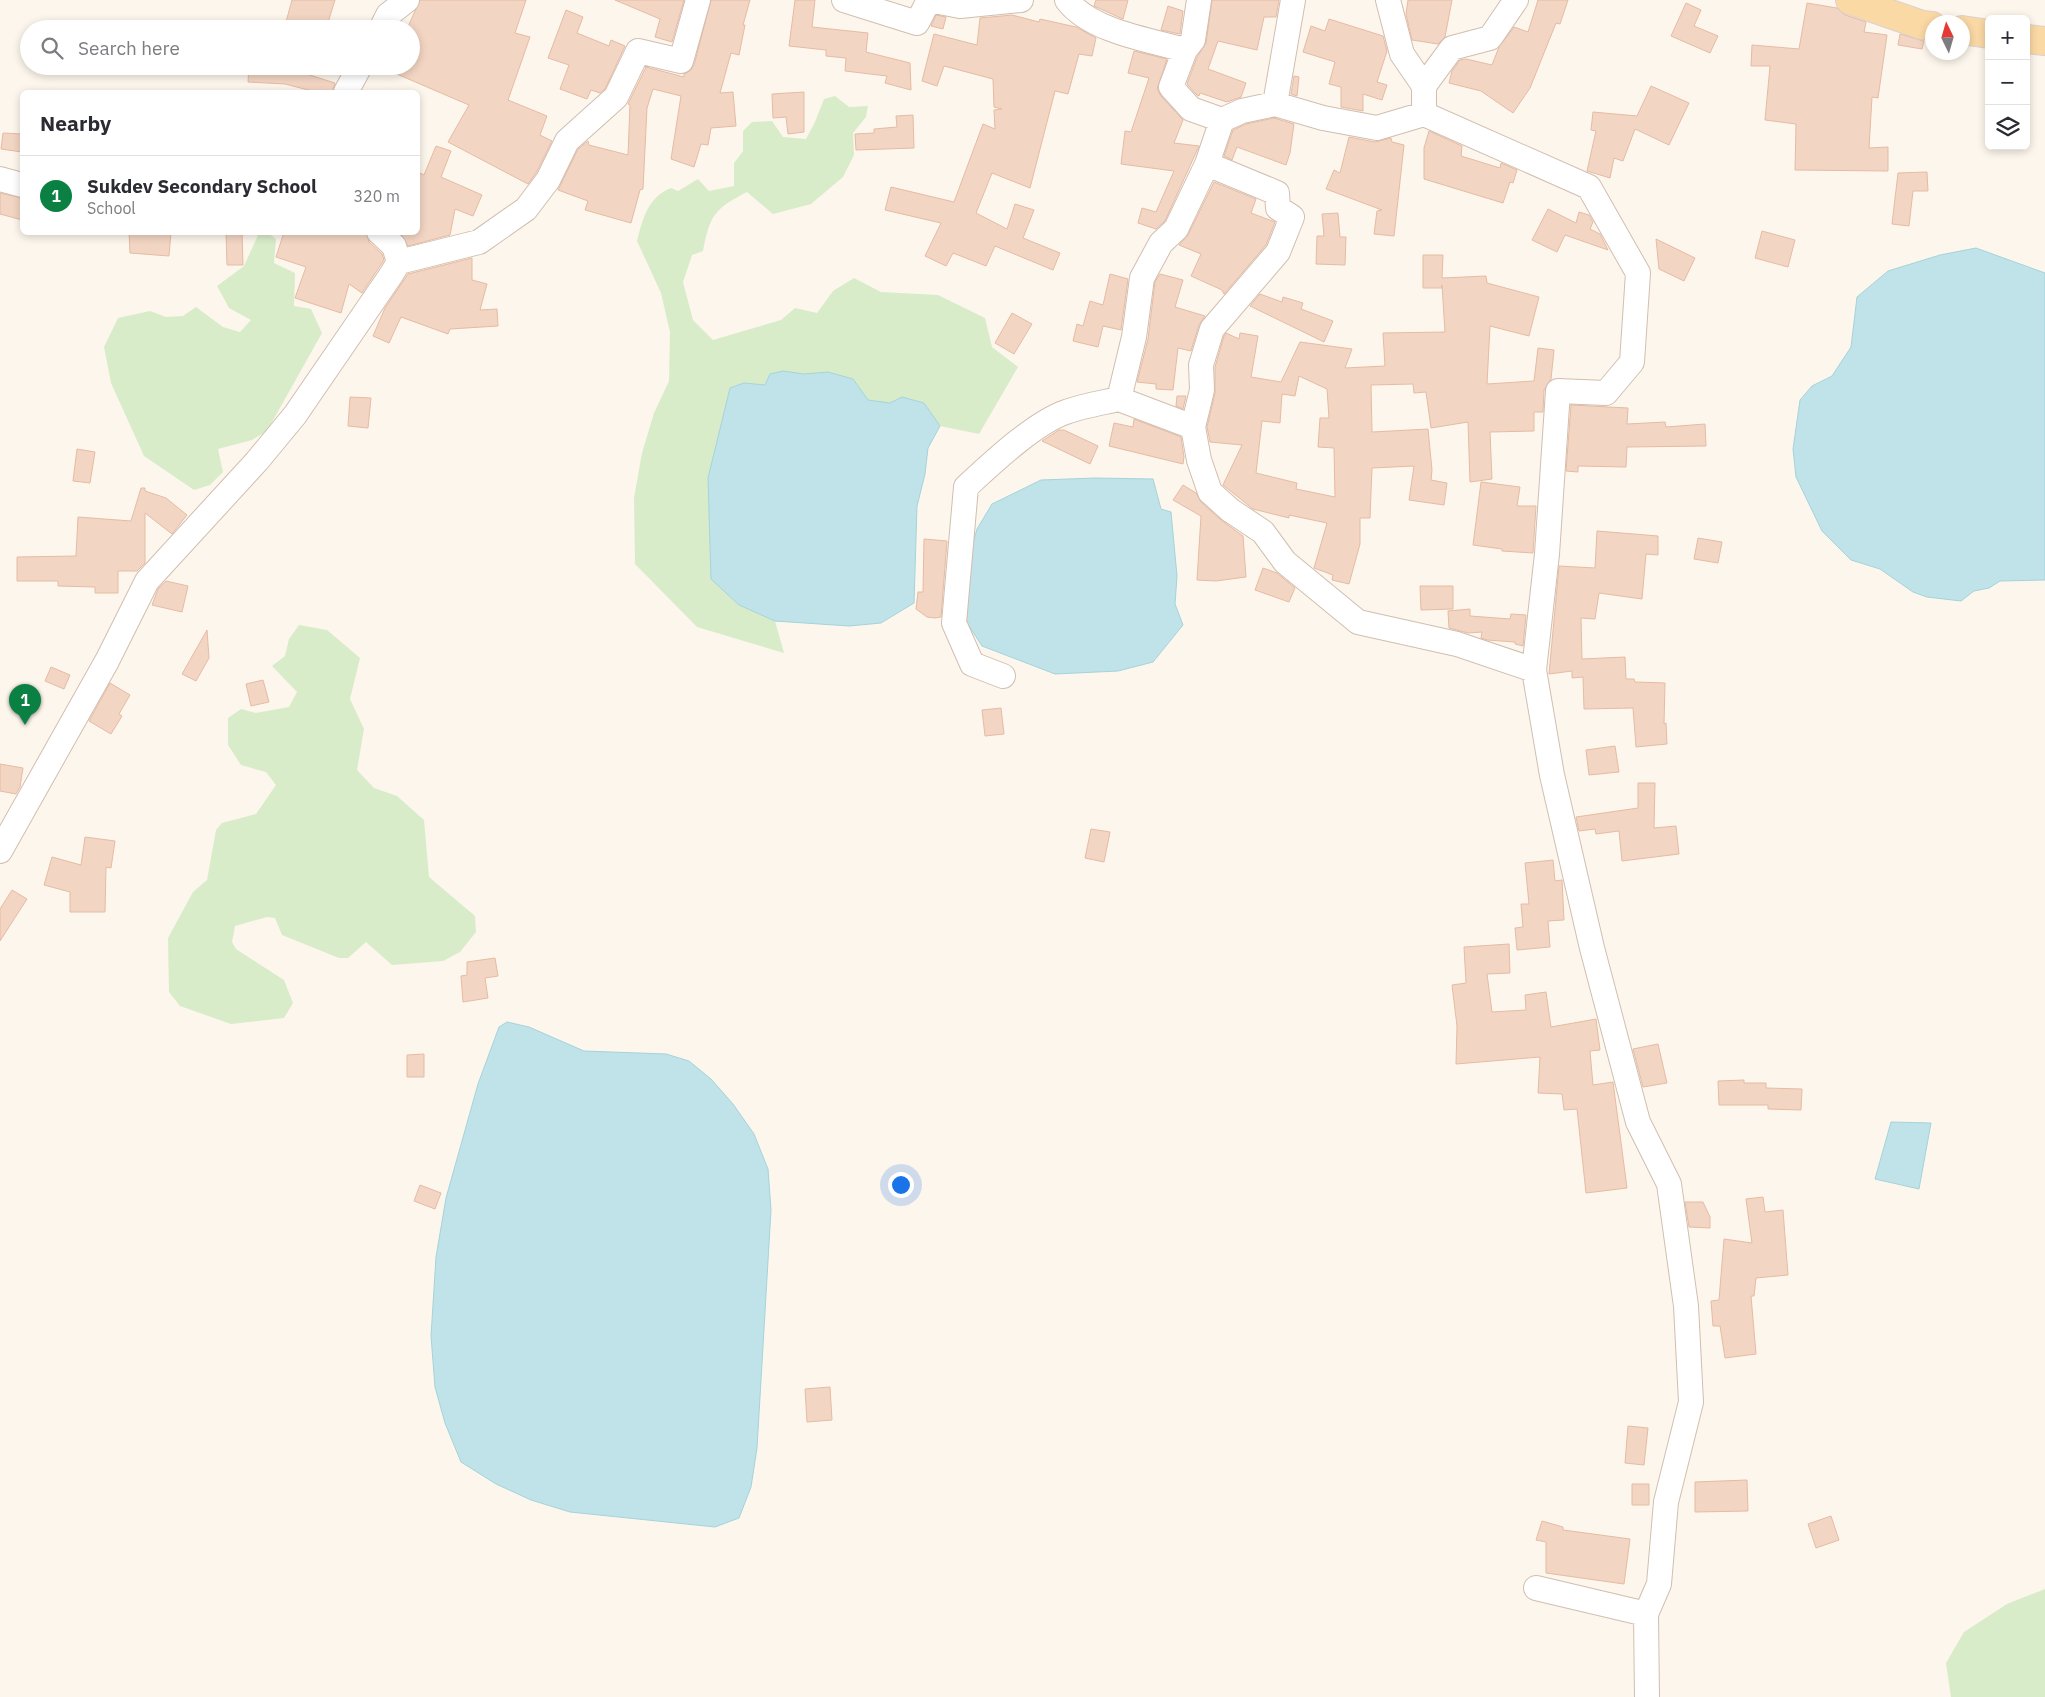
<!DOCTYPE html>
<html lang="en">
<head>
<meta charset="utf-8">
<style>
  :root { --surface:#fff; --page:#f7f7f7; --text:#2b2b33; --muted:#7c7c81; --line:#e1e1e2; --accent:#0b8043 }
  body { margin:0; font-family:"IBM Plex Sans",sans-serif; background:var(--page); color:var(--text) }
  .controls { position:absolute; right:15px; top:15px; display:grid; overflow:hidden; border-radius:8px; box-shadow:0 2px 8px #0003 }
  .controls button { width:45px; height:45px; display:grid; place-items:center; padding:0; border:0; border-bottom:1px solid var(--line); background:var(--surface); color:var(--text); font:25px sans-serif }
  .compass { position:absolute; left:1925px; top:15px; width:45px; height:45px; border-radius:50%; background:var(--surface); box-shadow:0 2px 8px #0003; rotate:355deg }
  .you { position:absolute; left:900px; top:1184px; width:18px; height:18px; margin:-12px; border:4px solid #fff; border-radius:50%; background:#1a73e8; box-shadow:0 0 0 8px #1a73e833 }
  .badge { display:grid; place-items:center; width:32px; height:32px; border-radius:50%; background:var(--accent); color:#fff; font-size:16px; font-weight:700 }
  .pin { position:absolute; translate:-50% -41px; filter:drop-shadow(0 1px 2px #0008) }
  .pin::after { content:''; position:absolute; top:26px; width:18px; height:15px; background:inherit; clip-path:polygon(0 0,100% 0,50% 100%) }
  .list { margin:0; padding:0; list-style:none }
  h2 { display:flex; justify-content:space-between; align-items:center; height:65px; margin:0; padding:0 20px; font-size:21px }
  h2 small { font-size:16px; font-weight:400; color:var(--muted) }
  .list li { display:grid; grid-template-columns:32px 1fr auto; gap:15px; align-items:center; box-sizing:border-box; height:80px; padding:0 20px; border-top:1px solid var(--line) }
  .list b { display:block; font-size:19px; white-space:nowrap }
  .list p { margin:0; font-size:16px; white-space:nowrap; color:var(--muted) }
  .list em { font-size:16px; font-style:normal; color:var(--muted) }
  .icon { flex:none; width:28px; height:28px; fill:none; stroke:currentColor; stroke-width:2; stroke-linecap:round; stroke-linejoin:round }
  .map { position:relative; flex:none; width:2045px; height:1697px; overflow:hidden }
  .search { position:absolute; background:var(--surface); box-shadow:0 2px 8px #0003; left:20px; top:20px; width:400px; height:55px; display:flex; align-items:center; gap:12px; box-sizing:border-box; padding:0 18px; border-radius:28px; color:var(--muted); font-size:19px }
  .panel { position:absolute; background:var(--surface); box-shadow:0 2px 8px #0003; left:20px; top:90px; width:400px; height:145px; border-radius:8px }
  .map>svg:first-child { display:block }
  .green { fill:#d8ecc9 }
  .water { fill:#bfe3e8; stroke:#a5d3da }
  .building { fill:#f3d5c3; stroke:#e6bba3; fill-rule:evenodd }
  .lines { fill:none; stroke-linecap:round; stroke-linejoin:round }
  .minor-casing { stroke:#d1beb0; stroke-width:26 }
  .major-casing { stroke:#dad1cd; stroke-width:30 }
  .minor { stroke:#fff; stroke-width:24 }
  .major { stroke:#fbd9a5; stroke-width:28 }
</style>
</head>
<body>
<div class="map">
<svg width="2045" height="1697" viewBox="0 0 2045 1697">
  <rect width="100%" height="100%" fill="#fdf6ec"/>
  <path class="green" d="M835,96L849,107L868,106L866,117L853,133L854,155L843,177L811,204L773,214L747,192C714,209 710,215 703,251L692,255L683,282L693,320L713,340L781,320L795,308L817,313L833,291L854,278L881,292L938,295L985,318L992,347L1018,367L979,434L940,426L924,403L902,397L890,403L868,400L853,379L828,372L804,374L782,371L765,385L744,383L730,388L708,478L711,579L739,605L775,621L784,653L697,627L635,564L634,498L642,453L654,413L669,381L670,332L661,293L637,241C643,218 648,197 671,188L678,191L698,179L709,191L734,186V163L743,151V131L752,122L772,121L783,137L806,139L815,122L824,99Z
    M259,233H268L276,239L274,263L295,273L294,306L311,309L322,333L267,431L252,440L218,449L223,472L210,485L194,490L144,456L111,383L104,347L118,318L150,311L166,317L183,316L196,307L223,327L240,332L251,320L229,308L217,286L244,266Z
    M299,625L327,630L360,658L350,699L364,729L357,770L374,788L397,796L424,820L429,877L475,916L476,932L460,952L443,961L392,965L366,942L348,958H339L282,935L275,918L267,917L235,926L232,942L236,949L284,980L293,1003L284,1018L231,1024L180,1006L169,992L168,938L193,892L207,880L216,830L222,823L256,814L276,785L266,772L241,765L228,745V718L241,709L256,713L289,707L297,692L272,666L285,656L289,639Z
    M2045,1589V1697H1951L1946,1663L1964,1632L2007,1604Z"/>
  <path class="water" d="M1976,248L2045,273V580L2000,581L1989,588L1974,591L1961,601L1927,597L1913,592L1880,569L1851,560L1822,531L1796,477L1793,449L1800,400L1812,386L1832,376L1851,347L1857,297L1888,271L1940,255Z
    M783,371L804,374L828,372L853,379L868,400L890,403L902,397L924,403L940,426L928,448L925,474L917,506L914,603L881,623L849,626L775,621L739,605L711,579L708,478L730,388L744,383L765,385L770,374Z
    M1095,478L1153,479L1161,509L1171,512L1177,576L1175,604L1183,625L1153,662L1118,671L1055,674L982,646L964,618L965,572L977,529L992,504L1041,480Z
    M507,1022L529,1027L584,1051L666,1054L689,1061L711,1079L733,1104L754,1134L768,1169L771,1210L757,1448L751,1487L739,1518L715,1527L570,1512L531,1500L496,1484L461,1462L445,1423L435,1387L431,1336L436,1257L446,1198L478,1084L499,1027Z
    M1891,1122L1931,1123L1919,1189L1875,1179Z"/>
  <path class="building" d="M292,0H335L326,29H284Z
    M420,0H526L515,33L530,37L508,100L547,116L540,135L552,141L536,173L528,184L448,142L469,105L378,66H411V29H407Z
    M615,0H684L672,42L655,37L660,19Z
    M711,0H750L743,25H745L739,55L731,53L720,93L733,92L736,126L711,128L708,145L701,144L694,167L671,159L681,96L653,89L647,108L643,189L640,190L631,223L585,210L588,201L558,190L578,149L588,141L589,145L628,155L630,105L628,104L646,67L684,77V74L690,71L694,65Z
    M795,0H815L812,27L868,33L866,52L910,63L911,90L885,83L887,76L845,71L846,58L826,56V50L789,46Z
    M1096,0H1128L1123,19L1094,6Z
    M1212,0H1279L1276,17H1264L1257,50L1218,41L1208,69L1246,83L1241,97L1227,102L1200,93L1199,96L1197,95L1187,84L1197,57L1206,43Z
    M1408,0H1452L1445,37L1438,44L1412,40L1406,14Z
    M1538,0H1568L1560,24L1556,23L1530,88L1513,113L1481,91L1449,83L1452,71L1460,60L1466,59L1492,65L1499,47L1514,27L1528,32Z
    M1686,3L1701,10L1694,26L1718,36L1710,53L1671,36Z
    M1807,3L1837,8L1845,15L1866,22L1864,32L1887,35L1878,98L1872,97L1869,148L1888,147V171L1795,170L1796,124L1765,120L1770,66H1751L1752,45L1799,49Z
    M1168,6L1183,11L1180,34L1161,30Z
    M566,10L583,17L577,33L609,46L611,40L625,46L605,89L600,93L591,90L587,99L560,89L569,65L548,58Z
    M936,15L946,17L943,29L931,26Z
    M1012,15L1039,22L1040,19L1076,27L1096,38L1092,56L1079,54L1068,94L1055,91L1030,188L992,173L976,213L1007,229L1015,204L1034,210L1023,238L1060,253L1053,270L995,246L986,266L953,253L946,266L925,256L941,223L885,210L891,187L954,202L983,124L995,129L994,110L1002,109L994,107L993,79L944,66L937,86L922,81L934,34L977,45L980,18Z
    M1329,19L1383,36L1387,51L1377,82L1387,85L1382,100L1363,94V111L1341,107V87L1329,84L1335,62L1303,52L1311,26L1325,31Z
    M1900,34L1924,41L1922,49L1898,45Z
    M1134,51L1167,59L1157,89L1161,96L1183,120L1174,143L1199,146L1165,221L1156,229L1138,223L1142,208L1156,212L1174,171L1121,164L1125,131L1131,132L1149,78L1128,73Z
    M249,66H281L335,83L332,92H316L285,84L248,82Z
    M1294,76L1299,77L1297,96L1291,94Z
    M1651,86L1689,103L1669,145L1635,129L1623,161L1614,158L1610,178L1587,171L1596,131L1591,130L1593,112L1637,116Z
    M804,92V132L788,134L786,117L773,118L772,94Z
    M913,115L914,148L856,150L855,134L874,133V129L897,127L896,116Z
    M1274,118L1294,124L1290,153L1286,165L1237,147L1232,160L1224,156L1233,130L1246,124Z
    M1429,131L1462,146L1461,156L1500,168L1501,163L1517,170L1513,183L1510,182L1503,203L1424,179V148Z
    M3,133L22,134V152L1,149Z
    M1349,137L1375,142L1391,138L1392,142L1404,145L1394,236L1374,234L1377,211L1382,210L1326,189L1334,170L1340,173Z
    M436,146L451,151L441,177L482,195L473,216L455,209L450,235L408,246L400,232H418V172L424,175Z
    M1927,172L1928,191H1913L1909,226L1892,224L1898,173Z
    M1214,182L1256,199L1251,213L1275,222L1266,245L1224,294L1222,290L1191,276L1201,254L1179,245L1188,235Z
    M0,193L22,198V220L0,214Z
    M1548,209L1576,223L1579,212L1589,215L1593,222L1590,229L1600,234L1608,250L1565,235L1557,252L1532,240Z
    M1338,213L1340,237H1346L1345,265L1316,264L1317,236H1324L1322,214Z
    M1762,231L1795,240L1788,267L1755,258Z
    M129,232H171L169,256L130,253Z
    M226,232H242L243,265H227Z
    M284,232H366L369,242L382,254L384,260L362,293L349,284L341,313L295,298L306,267L276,257Z
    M1656,239L1695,258L1684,281L1659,269Z
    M1423,255H1443L1442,278L1486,276L1487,283L1539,297L1529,336L1490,326L1487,384L1534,381L1538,348L1554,350L1551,379L1544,390L1543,412H1534V431L1490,432L1492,479L1470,482L1468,422L1431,428L1426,392L1414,393L1413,384L1371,385L1372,432L1428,429L1432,470L1431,480L1447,483L1444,505L1409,500L1414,466L1372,468L1370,518H1360V544L1349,584L1332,580L1333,575L1314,568L1327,523L1289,515V518L1253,509L1223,485L1242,445L1210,442L1207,427L1215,393V367L1224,336L1226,333L1239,339L1240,333L1258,336L1251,377L1281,382L1300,342L1352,349L1345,368L1385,366L1383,333L1445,332L1442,285V288H1423ZM1299,376L1327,389L1329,418H1320L1318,447L1334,448L1335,497L1296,489L1297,483L1256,473L1262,421L1280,423L1282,394L1295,396Z
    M472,258V280L487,284L480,310L497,309L498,326L450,329L448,334L401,317L389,343L373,336L385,308L408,274Z
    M1110,274L1128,279L1121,330L1103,326L1098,347L1073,341L1077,324L1083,326L1090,301L1103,305Z
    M1160,274L1183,280L1175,307L1205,316L1199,325L1191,351L1178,348L1173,390L1156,389V384L1137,382L1148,339L1155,282Z
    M1260,294L1282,302L1283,297L1303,303L1301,309L1333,321L1324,342L1250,306Z
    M1012,313L1032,324L1014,354L995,343Z
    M1177,396H1186L1183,409L1176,406Z
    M350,397L371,398L368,428L348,426Z
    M1571,405L1628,408L1627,424L1665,422L1666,427L1705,424L1706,446L1627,447L1626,467L1578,466V472L1566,471Z
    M1134,419L1181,437L1184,457L1183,464L1109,446L1114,423L1133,427Z
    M1059,430H1064L1098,446L1090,464L1042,441Z
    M77,449L95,452L90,483L73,481Z
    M1481,482L1520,487L1517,506H1536L1533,553L1502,551V549L1473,545Z
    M1183,485L1196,493L1201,502L1221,520L1243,536L1246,577L1216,581L1197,580L1201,516L1173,500Z
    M141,488H145V491L166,498L187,515L172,534L145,513V563L137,571H118V593H95V587L58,586V581H17V557L76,556L78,517L131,521Z
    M1597,531L1658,536V555L1646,554L1642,599L1599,593L1595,619L1581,618L1582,659L1625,657L1626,679H1634L1635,682L1665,683L1664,724L1666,723L1667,744L1636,747L1633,708L1584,709L1583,677L1572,678V671L1549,674L1559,566L1595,568Z
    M1698,538L1722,542L1718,563L1694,559Z
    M924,539L947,541L941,617L935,618L927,617L916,609L918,592H923Z
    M1263,568L1277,573L1295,588L1289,602L1255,590Z
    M166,581L188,586L182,612L152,605L158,589Z
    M1420,586H1453V609L1421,610Z
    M1470,609V616L1510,619L1511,614L1526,615L1523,646L1515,644V642L1487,640L1481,638L1482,632L1468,633L1449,628L1448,611Z
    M207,630L209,658L196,681L182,674Z
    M51,667L70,675L64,689L45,681Z
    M263,680L269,702L251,706L246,684Z
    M110,683L130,695L119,714L122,716L111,734L89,721Z
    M1001,708L1004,734L985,736L982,710Z
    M1615,746L1619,772L1589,775L1586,750Z
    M0,764L23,768L20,787L16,794L0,791Z
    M1638,783H1655L1654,828L1676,826L1679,854L1622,861L1619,831L1596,834L1595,829L1579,831L1576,817L1638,808Z
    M1091,829L1110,832L1104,862L1085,858Z
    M85,837L115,841L111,868L106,867L105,912H70V892L44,885L52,857L81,865Z
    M1553,860L1555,881L1562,880L1564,920L1548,921L1550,947L1517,950L1515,928L1523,927L1521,904H1529L1525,863Z
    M12,890L27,899L0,941V909Z
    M1509,944L1510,973L1487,974L1492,1012L1526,1010L1525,995L1546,992L1551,1027L1596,1019L1600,1050L1590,1051L1593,1085L1613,1082L1627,1188L1586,1193L1577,1109L1564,1110L1562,1094L1538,1093L1540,1057L1456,1064L1457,1026L1452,985L1466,983L1464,947Z
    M495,958L498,976L485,978L488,998L463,1002L461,976L467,975V962Z
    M1658,1044L1667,1083L1643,1087L1633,1049Z
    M424,1054V1077H407V1055Z
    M1744,1080V1083H1766V1088L1802,1089L1801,1110L1768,1109V1105H1719L1718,1081Z
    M420,1185L441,1193L435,1209L414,1201Z
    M1763,1197L1765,1212L1783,1210L1788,1275L1756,1278L1754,1296H1751L1756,1354L1725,1358L1720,1326H1713L1711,1301L1719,1300L1724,1239L1752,1243L1746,1199Z
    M1685,1202H1703L1710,1217V1228L1689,1227Z
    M830,1387L832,1420L807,1422L805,1389Z
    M1628,1426L1648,1428L1644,1465L1625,1463Z
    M1747,1480L1748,1511L1695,1512V1482Z
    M1632,1484H1649V1505H1632Z
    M1831,1516L1839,1540L1816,1548L1808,1524Z
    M1542,1521L1563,1527V1530L1630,1539L1624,1584L1546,1573V1542L1536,1540Z"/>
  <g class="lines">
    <g class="minor-casing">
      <path id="minor" d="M844,0L917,23L929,0L960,6L1021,0
        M1388,0L1402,54L1424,86
        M381,29L388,15L407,0
        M1185,50L1193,40L1199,0
        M346,92L360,66
        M1275,104L1293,0
        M1424,114V86L1452,48L1490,38L1516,0
        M1222,120L1242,111L1275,104L1323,118L1377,128L1424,114L1589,187L1638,273L1632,362L1606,393L1558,391L1547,554L1534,670L1552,775L1592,948L1638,1122L1669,1184L1686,1306L1691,1402L1666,1502L1659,1584L1646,1614L1647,1697
        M0,179L22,185
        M399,262L479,242L526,209L548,180L567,141L616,97L638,51L681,61L698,0
        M1119,399L1193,427L1199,460L1210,492L1230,510L1263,532L1285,562L1358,622L1457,644L1534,670
        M1193,427L1202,390L1201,365L1212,329L1278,252L1292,217L1278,208L1277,193L1207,164
        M1003,676L972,664L954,623L966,487C991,464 1034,423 1066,412C1082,406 1101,403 1119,399L1134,337L1142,278L1161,243L1176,229L1207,164L1222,120L1191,109L1171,87L1185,50C1149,40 1090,31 1067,0
        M0,851L107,661L147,581L257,461L295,415L391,275L399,262L394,246L379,232
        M1536,1588L1646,1614"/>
    </g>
    <g class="major-casing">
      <path id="major" d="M1850,0L1922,25L1932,26
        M1962,30L1989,34
        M2026,39L2045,41"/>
    </g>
    <use href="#minor" class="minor"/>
    <use href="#major" class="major"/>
  </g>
</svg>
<div class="controls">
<button>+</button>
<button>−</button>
<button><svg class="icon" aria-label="layers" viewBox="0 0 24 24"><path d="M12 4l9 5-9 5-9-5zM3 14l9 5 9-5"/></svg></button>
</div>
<svg class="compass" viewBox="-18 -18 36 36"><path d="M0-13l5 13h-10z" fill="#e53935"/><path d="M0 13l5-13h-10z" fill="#7c7c81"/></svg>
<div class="you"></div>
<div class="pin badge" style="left:25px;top:725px">1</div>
<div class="search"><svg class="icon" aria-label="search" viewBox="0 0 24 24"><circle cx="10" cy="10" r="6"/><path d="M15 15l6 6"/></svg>Search here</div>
<section class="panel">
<h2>Nearby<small></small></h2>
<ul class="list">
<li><span class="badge">1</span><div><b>Sukdev Secondary School</b><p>School</p></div><em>320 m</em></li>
</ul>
</section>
</div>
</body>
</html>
